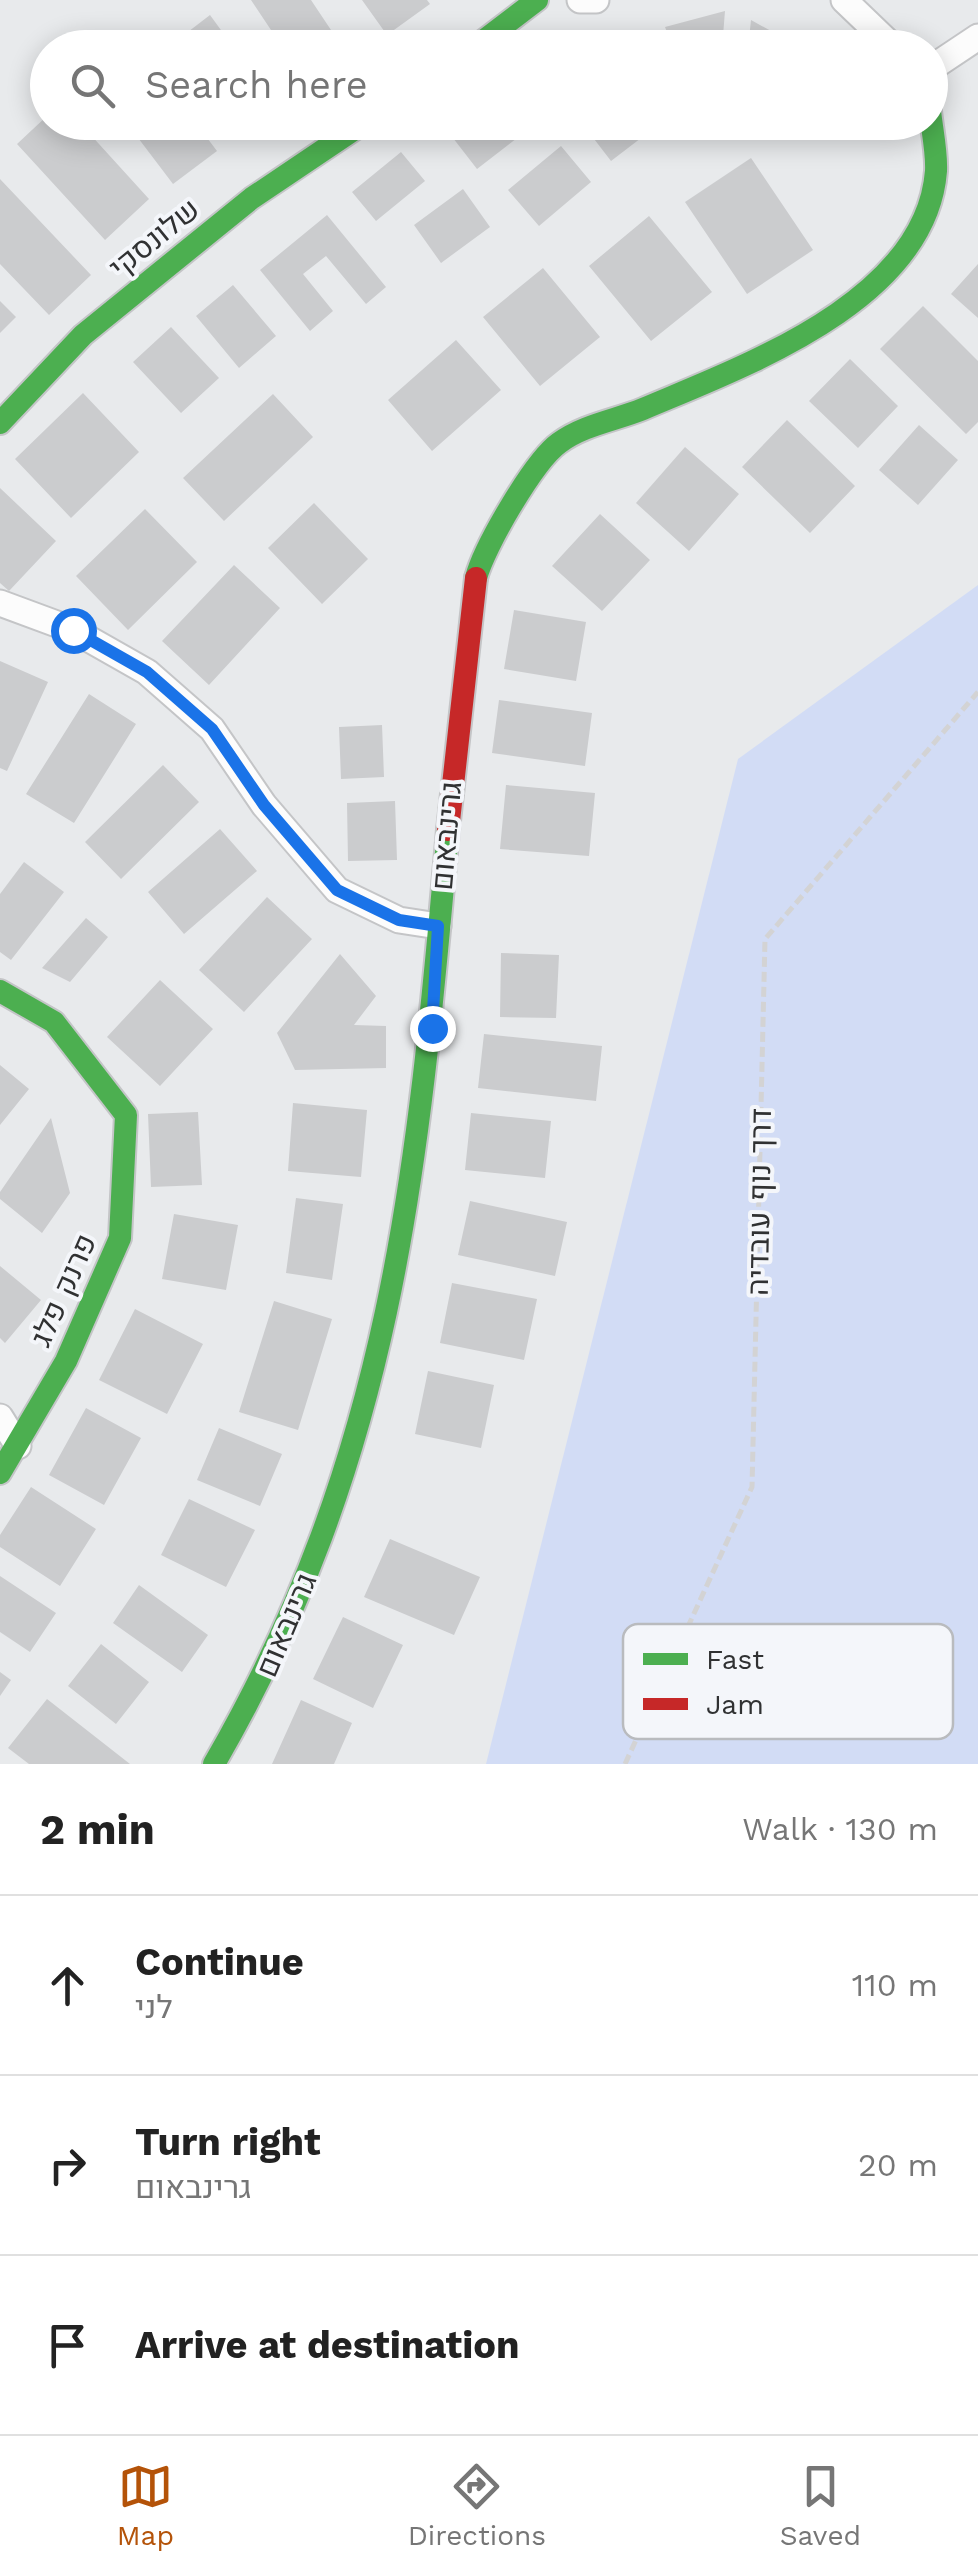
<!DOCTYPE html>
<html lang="en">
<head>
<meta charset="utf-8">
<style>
  :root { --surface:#fff; --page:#f6f6f6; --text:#222; --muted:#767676; --line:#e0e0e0; --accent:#b45309 }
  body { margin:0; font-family:"Work Sans",Heebo,sans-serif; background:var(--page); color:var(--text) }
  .stop { position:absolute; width:30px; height:30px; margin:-22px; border:8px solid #1a73e8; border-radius:50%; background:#fff }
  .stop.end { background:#1a73e8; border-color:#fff; box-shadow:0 2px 10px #0008 }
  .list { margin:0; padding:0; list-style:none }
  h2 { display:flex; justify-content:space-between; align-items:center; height:130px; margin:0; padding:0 40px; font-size:42px }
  h2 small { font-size:32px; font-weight:400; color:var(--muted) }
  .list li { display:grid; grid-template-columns:65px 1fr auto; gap:30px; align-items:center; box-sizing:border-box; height:180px; padding:0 40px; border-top:2px solid var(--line) }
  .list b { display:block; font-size:38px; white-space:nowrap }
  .list p { margin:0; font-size:32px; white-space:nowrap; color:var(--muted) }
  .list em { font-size:32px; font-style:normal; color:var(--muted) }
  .icon { flex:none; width:55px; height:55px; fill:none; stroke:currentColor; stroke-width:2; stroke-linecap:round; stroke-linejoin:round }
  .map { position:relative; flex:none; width:978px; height:1764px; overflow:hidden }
  .search { position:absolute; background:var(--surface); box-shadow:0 5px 25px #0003; left:30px; right:30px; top:30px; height:110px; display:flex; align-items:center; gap:25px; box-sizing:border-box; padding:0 35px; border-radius:55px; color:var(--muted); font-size:38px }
  .sheet { height:670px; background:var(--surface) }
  nav { display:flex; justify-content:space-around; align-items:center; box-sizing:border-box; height:140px; border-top:2px solid var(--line); background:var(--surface); font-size:28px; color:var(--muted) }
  nav a { display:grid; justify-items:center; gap:5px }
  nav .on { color:var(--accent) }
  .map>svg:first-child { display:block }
  .green { fill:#d2dcf5 }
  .building { fill:#cbccce }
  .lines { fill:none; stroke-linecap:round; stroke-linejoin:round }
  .street-casing { stroke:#c4c5c7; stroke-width:29 }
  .fast-casing { stroke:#c4c5c7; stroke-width:26 }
  .jam-casing { stroke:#c4c5c7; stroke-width:26 }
  .path { stroke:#d3d3d4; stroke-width:5; stroke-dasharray:10 5; stroke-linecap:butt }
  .street { stroke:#fcfcfc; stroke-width:25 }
  .fast { stroke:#4caf50; stroke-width:22 }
  .jam { stroke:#c62828; stroke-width:22 }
  .route { stroke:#1a73e8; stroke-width:12 }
  .labels { text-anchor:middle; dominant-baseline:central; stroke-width:8; stroke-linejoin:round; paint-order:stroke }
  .street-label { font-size:30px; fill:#303132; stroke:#f4f6fa }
  .key { fill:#f4f6fa; stroke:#b9bbbe; stroke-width:2.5 }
  .key-label { font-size:28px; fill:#303132 }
</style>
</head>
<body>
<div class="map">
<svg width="978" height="1764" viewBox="0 0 978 1764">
  <rect width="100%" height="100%" fill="#e8eaec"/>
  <path class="green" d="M978,585V1764H486L738,759Z"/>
  <path class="building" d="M251,0H311L343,48H283Z
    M362,0H427L430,4L387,35Z
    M725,11L722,48H673L665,27Z
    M210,15L234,48H167Z
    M751,20L802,48H748Z
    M48,115V122H79L149,199L105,240L17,144Z
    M126,122H195L217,151L173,184Z
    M226,122H256L237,137Z
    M454,122H538L477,169L446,129Z
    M581,122H662L611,161Z
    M561,146L591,182L539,226L508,190Z
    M401,152L425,181L376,221L352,192Z
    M751,158L813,250L747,294L685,202Z
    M0,179L91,275L49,315L0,264Z
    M463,189L490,227L441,263L414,225Z
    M327,215L386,287L366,304L326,256L303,274L333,311L310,331L260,270Z
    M649,216L712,292L651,341L589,266Z
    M978,264V318L951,294Z
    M543,268L600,337L540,386L483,317Z
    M233,285L276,336L239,368L196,316Z
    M0,301L16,317L0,333Z
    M923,306L978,361V422L966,434L880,349Z
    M171,327L219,378L181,413L133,362Z
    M456,340L501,390L432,451L388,400Z
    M850,359L898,406L858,448L809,401Z
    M83,393L139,452L71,518L15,459Z
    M273,394L313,437L224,521L183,478Z
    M787,420L855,486L810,533L742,467Z
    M919,425L958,460L918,505L879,470Z
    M685,447L739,494L689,551L636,503Z
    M0,488L56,541L9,591L0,583Z
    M314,503L368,559L322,604L268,548Z
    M145,509L197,562L128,630L76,576Z
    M600,514L650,560L602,611L552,566Z
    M234,565L280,608L209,685L162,641Z
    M514,610L586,622L576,681L504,669Z
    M0,661L48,682L7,771L0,768Z
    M89,694L136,724L74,823L26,794Z
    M499,700L592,713L585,766L492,753Z
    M382,725L384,777L341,779L339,727Z
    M163,765L199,802L121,879L85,842Z
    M506,785L595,793L589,856L500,849Z
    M395,801L397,860L348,861L347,803Z
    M220,829L257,871L184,934L148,892Z
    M24,862L64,892L11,960L0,952V894Z
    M267,897L312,939L244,1012L199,970Z
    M86,918L108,937L70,982L42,968Z
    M501,953L559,955L556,1018L500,1017Z
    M340,954L376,996L354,1025L386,1026V1068L295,1070L277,1033Z
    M160,980L213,1029L160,1086L107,1037Z
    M484,1034L602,1046L596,1101L478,1088Z
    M0,1065L29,1089L0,1125Z
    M293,1103L367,1110L361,1177L288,1171Z
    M198,1112L202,1185L151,1187L148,1114Z
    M471,1113L551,1121L545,1178L465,1170Z
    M51,1118L70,1193L42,1233L0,1199V1192Z
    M296,1198L343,1204L332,1280L286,1273Z
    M470,1201L567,1222L555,1276L458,1255Z
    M174,1214L238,1225L226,1290L162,1279Z
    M0,1266L41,1300L5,1343L0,1338Z
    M452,1283L537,1299L524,1360L440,1343Z
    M274,1301L332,1319L298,1430L239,1412Z
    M135,1309L203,1344L167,1414L99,1380Z
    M428,1371L494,1385L481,1448L415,1434Z
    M86,1408L141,1438L104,1505L49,1475Z
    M219,1428L282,1454L260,1506L197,1480Z
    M31,1487L96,1529L60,1586L0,1547V1535Z
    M189,1499L255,1530L226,1587L161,1555Z
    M390,1539L480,1577L454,1635L364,1597Z
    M0,1576L56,1613L30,1652L0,1632Z
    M139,1585L208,1635L182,1672L113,1623Z
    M343,1617L403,1645L373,1708L313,1679Z
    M101,1644L149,1682L116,1724L68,1686Z
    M0,1672L11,1680L0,1696Z
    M47,1699L130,1764H29L8,1748Z
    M301,1700L352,1723L334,1764H272Z"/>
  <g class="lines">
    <g class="street-casing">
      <path id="street" d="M580,0H596
        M844,0L894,48
        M930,69L978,37
        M0,603L73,630L147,672L212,729L264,805L337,890L399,920L438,926
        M0,1417L18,1446"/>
    </g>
    <g class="fast-casing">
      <path id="fast" d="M474,48L537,0
        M0,423L83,335L252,198L365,122
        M476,578C484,547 534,461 559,443C583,425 616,420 643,409C744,366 926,301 936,171C937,152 932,130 930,111
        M0,991L54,1022L126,1115L120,1238L66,1361L0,1473
        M214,1764C391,1459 418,1173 448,830"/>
    </g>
    <g class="jam-casing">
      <path id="jam" d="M448,830L476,578"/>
    </g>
    <path class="path" d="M625,1764L752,1487L765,939L978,692"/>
    <use href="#street" class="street"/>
    <use href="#fast" class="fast"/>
    <use href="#jam" class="jam"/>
  </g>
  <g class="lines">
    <path class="route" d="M73,630L147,672L212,729L264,805L337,890L399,920L438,926L432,1028"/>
  </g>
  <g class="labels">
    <g class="street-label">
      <text transform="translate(154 238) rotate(-39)">שלונסקי</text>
      <text transform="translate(446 836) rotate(-85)">גרינבאום</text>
      <text transform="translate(759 1202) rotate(-89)">דרך נוף עובדיה</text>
      <text transform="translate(63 1290) rotate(-66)">פרנק פלג</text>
      <text transform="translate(286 1625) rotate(-67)">גרינבאום</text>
    </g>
  </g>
  <rect x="623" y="1624" width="330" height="115" rx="15" class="key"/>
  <rect x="643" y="1653" width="45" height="12" fill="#4caf50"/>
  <rect x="643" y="1698" width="45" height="12" fill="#c62828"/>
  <g class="key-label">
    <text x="706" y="1669">Fast</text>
    <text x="706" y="1714">Jam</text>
  </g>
</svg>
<div class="stop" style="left:73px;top:630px"></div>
<div class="stop end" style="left:432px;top:1028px"></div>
<div class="search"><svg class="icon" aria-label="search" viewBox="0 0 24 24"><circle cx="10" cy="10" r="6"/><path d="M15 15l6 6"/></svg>Search here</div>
</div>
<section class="sheet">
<h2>2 min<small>Walk · 130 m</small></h2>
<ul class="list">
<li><svg class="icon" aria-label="ahead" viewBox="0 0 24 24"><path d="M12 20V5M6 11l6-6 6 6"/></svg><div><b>Continue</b><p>לני</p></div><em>110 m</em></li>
<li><svg class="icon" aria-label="right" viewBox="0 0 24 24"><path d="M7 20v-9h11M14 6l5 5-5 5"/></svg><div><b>Turn right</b><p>גרינבאום</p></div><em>20 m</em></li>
<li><svg class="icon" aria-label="arrive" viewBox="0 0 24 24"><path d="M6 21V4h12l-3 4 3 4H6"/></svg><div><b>Arrive at destination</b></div></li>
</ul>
</section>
<nav>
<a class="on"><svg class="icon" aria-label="map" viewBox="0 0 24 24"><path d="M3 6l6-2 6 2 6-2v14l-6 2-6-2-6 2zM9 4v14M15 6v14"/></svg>Map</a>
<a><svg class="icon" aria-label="directions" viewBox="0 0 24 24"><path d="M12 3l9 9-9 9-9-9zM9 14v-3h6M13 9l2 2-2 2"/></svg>Directions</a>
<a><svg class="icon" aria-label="saved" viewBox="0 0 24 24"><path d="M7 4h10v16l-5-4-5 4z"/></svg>Saved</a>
</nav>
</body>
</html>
